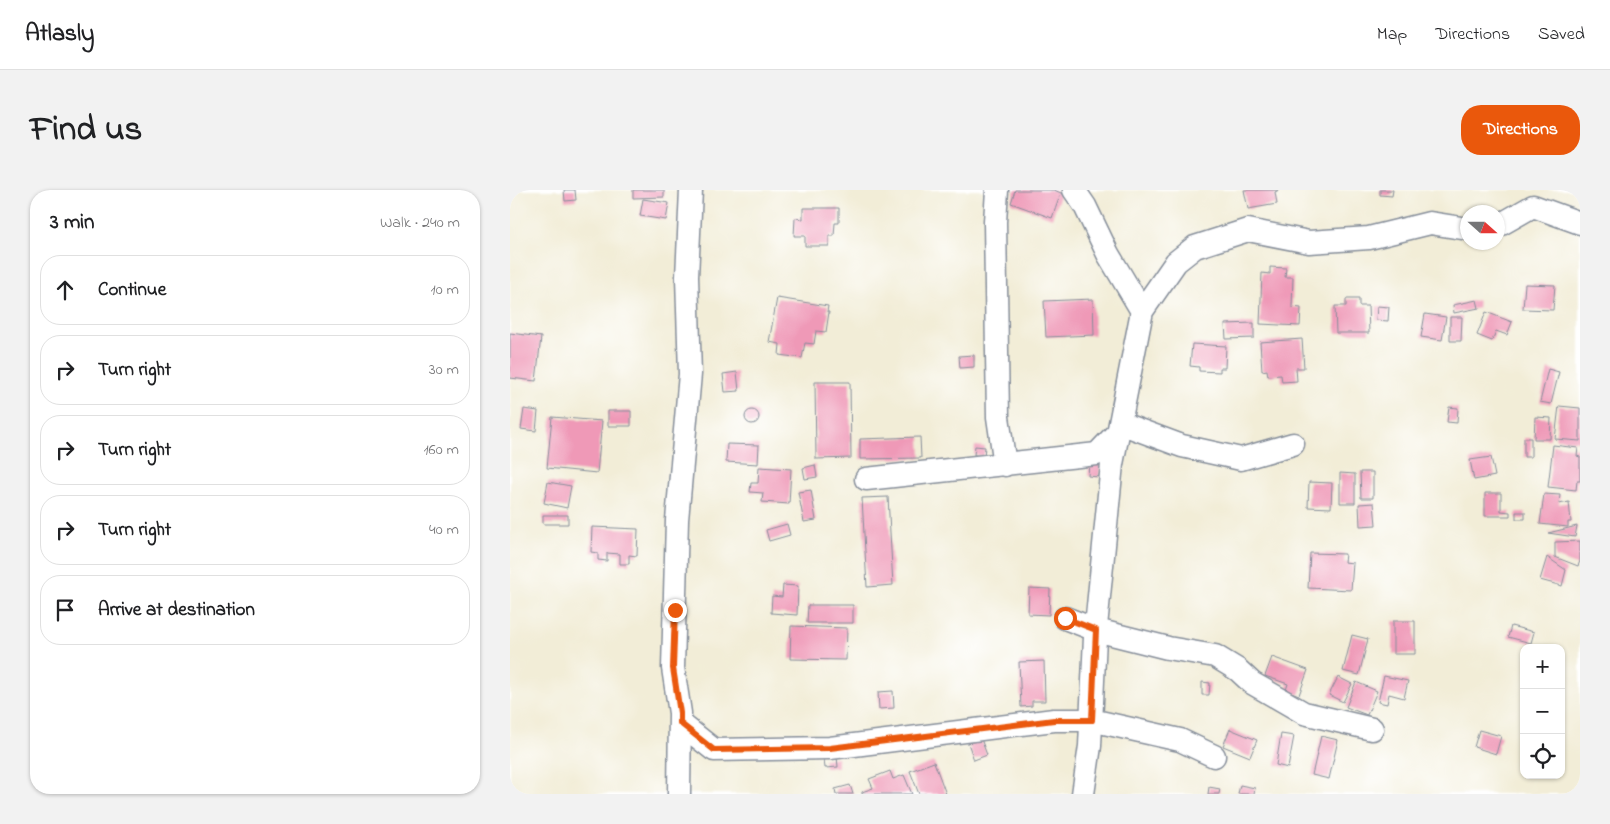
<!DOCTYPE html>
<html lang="en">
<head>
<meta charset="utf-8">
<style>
  :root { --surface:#fff; --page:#f2f2f2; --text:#202124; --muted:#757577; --line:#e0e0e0; --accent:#ea580c }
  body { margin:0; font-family:"Indie Flower",sans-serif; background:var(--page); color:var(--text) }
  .controls { position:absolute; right:15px; bottom:15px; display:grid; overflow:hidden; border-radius:10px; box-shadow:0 1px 4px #0004 }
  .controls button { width:45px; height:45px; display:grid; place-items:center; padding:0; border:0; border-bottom:1px solid var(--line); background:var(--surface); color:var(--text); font:25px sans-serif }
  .compass { position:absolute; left:950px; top:15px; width:45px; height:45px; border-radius:50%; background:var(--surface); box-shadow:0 1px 4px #0004; rotate:111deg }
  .stop { position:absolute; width:15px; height:15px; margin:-11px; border:4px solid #ea580c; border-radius:50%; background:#fff }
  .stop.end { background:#ea580c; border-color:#fff; box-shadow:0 1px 5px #0008 }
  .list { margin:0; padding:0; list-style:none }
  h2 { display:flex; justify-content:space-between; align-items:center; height:65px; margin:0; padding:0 20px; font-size:21px }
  h2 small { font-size:16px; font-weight:400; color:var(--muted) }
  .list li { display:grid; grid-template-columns:32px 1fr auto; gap:15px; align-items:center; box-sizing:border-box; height:70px; margin:0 10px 10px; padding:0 10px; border:1px solid var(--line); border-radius:20px }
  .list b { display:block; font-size:19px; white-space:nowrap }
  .list em { font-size:16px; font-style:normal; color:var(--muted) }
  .icon { flex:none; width:28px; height:28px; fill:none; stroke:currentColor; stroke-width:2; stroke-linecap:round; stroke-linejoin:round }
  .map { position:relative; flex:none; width:1070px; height:604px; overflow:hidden; border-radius:20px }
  header { display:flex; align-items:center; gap:30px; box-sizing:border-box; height:70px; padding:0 25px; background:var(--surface); border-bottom:1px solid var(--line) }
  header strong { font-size:24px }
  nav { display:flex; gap:28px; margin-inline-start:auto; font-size:18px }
  .intro { display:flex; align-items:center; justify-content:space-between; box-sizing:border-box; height:120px; padding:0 30px }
  h1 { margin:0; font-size:35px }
  .button { padding:12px 22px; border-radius:20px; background:var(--accent); color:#fff; font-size:18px; font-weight:700 }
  main { display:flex; gap:30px; padding:0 30px }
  aside { flex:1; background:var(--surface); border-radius:20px; box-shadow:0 1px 4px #0004 }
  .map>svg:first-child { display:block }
  .building { fill:#ef99b7 }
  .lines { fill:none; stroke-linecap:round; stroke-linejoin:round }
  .minor-casing { stroke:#868e9a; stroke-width:25 }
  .minor { stroke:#fff; stroke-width:22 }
  .route { stroke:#ea580c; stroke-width:6 }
</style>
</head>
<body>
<header>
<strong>Atlasly</strong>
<nav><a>Map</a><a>Directions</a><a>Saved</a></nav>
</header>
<div class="intro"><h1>Find us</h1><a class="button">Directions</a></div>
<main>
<aside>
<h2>3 min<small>Walk · 240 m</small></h2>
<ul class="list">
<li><svg class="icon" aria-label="ahead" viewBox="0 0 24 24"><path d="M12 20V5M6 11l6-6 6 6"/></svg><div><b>Continue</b></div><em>10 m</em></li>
<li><svg class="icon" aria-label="right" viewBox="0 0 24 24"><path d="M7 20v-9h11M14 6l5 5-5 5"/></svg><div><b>Turn right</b></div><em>30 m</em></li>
<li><svg class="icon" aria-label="right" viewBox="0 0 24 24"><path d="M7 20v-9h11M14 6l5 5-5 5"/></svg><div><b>Turn right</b></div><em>160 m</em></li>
<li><svg class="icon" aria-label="right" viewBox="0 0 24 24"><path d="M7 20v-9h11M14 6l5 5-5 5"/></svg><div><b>Turn right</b></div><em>40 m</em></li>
<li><svg class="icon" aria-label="arrive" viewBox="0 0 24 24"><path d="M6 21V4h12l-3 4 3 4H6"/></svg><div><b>Arrive at destination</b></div></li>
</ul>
</aside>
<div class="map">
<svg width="1070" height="604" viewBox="0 0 1070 604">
  <rect width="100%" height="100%" fill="#fff"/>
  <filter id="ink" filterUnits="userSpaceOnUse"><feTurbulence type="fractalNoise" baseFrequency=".02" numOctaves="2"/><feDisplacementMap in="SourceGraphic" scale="10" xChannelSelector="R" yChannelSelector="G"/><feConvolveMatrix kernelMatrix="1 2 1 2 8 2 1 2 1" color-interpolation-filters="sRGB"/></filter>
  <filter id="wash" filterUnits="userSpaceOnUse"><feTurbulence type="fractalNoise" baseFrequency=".0096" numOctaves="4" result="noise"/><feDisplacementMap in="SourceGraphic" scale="20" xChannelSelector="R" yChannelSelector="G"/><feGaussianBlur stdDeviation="1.12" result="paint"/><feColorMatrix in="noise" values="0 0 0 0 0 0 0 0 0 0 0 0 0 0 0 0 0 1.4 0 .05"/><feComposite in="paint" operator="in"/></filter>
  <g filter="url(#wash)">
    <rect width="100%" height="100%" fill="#f2edd7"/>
    <g id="blocks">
      <path class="building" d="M54,0H65L66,10L55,11Z
        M123,0H154V7L123,8Z
        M505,0H544L551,3L542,28L501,13Z
        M734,0H769L765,2L767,14L738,19Z
        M870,0H883L882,6L870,5Z
        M133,9L159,13L156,30L130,26Z
        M293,18H329V33H325L324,46H319V56H295V46H284L285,28L293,29Z
        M760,77L776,78L775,87H783L782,117L791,118L790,136L750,134L752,83L760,84Z
        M1015,94L1045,95L1043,120L1013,119Z
        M267,108L318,116L317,122H319L316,142L306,141L304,154L295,153L292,168L269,165L270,154L259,152Z
        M583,109L584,145L536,147L534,111Z
        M836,109H849V116H858L859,143H826L825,116H836Z
        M967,110L969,118L944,123L943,115Z
        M867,116L879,117L878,131L866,130Z
        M976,122L1002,132L997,145L986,141L982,151L967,145Z
        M915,124L936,127L932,150L911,147Z
        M940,127H952L951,151H940Z
        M744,133V148L716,149L715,134Z
        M0,143L31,147L26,191L0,188Z
        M792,149L794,178H786L787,191L772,192L771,185L758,186L757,180L752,181L750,152Z
        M682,154L716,156L715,178H710V182L689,181V177L680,176Z
        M464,165V177L450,178L449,166Z
        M1038,179L1049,182L1041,214L1030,212Z
        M227,182L229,201L215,202L213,184Z
        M305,192H340L341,268L306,269Z
        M1049,216L1070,218V251L1045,249Z
        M939,217L948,218L947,233L937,232Z
        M14,219L28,221L26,241L11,239Z
        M235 227a7 7 0 1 1 14 0a7 7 0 1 1-14 0Z
        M98,221H121V236H98Z
        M42,227L92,231L87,283L37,278Z
        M1025,227L1041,228L1040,249H1024Z
        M410,247L411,268L350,269V249Z
        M1014,248H1021V267H1014Z
        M217,254L249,255L248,274L216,272Z
        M1043,255L1068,258L1067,266L1070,267V291H1067L1066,300L1038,297Z
        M465,256L475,257L474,266L464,265Z
        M981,267L985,286L964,290L960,270Z
        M579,273L591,274L589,287L578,286Z
        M305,275L307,287L295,289L293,278Z
        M249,277L281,279L279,314L252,312L253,303L240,302L241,293H248Z
        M850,282H863V308H851Z
        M830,283L845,284V313H830Z
        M38,292L61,296L57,318L34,313Z
        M799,292L822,293L821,318L798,317Z
        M301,300L306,330L294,332L288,302Z
        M975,303H991V321L1000,322V326H975Z
        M1034,304L1050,305L1049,314L1059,312L1061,332H1058V337L1030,334Z
        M378,307L383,395L357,397L352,308Z
        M864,313L866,335L850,336L849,314Z
        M1006,322H1015V329H1006Z
        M33,325H58V334H33Z
        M277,334L280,345L259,351L256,340Z
        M1067,336L1065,347L1038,343Z
        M82,337L128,339L127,366L119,365V374H110V364L97,363V371L88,370V363L81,362Z
        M1070,351V371L1068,376L1045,367V352Z
        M800,363L835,364L834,372L843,373L841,400L798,398Z
        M1037,367L1056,380L1052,396L1030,390Z
        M273,395L288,396L287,425L261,423L262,406L272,407Z
        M519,398L540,399L539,425L518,424Z
        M298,415H343V433H297Z
        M883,431H905V464H883Z
        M281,436L337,438L336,470L280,469Z
        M1001,436L1024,442L1021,453L998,447Z
        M842,445L858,449L849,485L833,481Z
        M762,467L798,480L789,505L776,500L778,494L755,486Z
        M534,471L535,511H522V516L511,517L509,472Z
        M874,486L898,491L894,508L879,504L877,514L868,512Z
        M828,487L842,494L833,512L819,505Z
        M692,492L700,493L699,505H692Z
        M846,492L867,501L857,525L836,517Z
        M383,501L384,518L369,519L368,502Z
        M720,539L747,550L740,567L713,556Z
        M969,540L991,546L986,564L964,557Z
        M771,544L784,546L778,578L766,575Z
        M811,546L828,550L819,589L802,585Z
        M471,549L477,565L464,570L458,553Z
        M327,567L328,577L315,578L314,569Z
        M424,572L436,604H409L400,581Z
        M380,581L383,589L394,585L402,604H352V602L363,598L359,589Z
        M340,595L343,604H326L325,599Z
        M730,595L745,598L744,604H728Z
        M699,597L710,599L709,604H698Z"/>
    </g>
  </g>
  <g filter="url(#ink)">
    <use href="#blocks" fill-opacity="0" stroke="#868e9a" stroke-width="1"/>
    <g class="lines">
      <g class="minor-casing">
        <path id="minor" d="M487,0L485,32L488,227L495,275
          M564,0L575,16L598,64L632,121
          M988,36L1023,16L1070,33
          M610,233L672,256L731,269L783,254
          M356,289L587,264L608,242
          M555,428L586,440L658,458L705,466L728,480L742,493L794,523L862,539
          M170,533L204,560L320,558L544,530H581L670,550L704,566
          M169,604L170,523L163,478L167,330L180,184L177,87L181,0
          M573,604L580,556L585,447L602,274L632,121L666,72L685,57L738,40L799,52L859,48L920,33L958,39"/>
      </g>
      <use href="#minor" class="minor"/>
    </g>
  </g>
  <g class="lines" filter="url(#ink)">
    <path class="route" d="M165,420L163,478L170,523V533L204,560L320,558L544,530H582L586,440L555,428"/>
  </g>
</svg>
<div class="controls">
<button>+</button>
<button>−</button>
<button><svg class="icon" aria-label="locate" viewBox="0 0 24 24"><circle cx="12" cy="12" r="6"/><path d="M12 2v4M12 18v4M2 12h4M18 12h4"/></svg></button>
</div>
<svg class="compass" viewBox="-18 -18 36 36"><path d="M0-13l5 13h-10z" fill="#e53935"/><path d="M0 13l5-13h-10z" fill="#757577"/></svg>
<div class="stop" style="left:555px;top:428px"></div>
<div class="stop end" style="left:165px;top:420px"></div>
</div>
</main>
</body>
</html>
